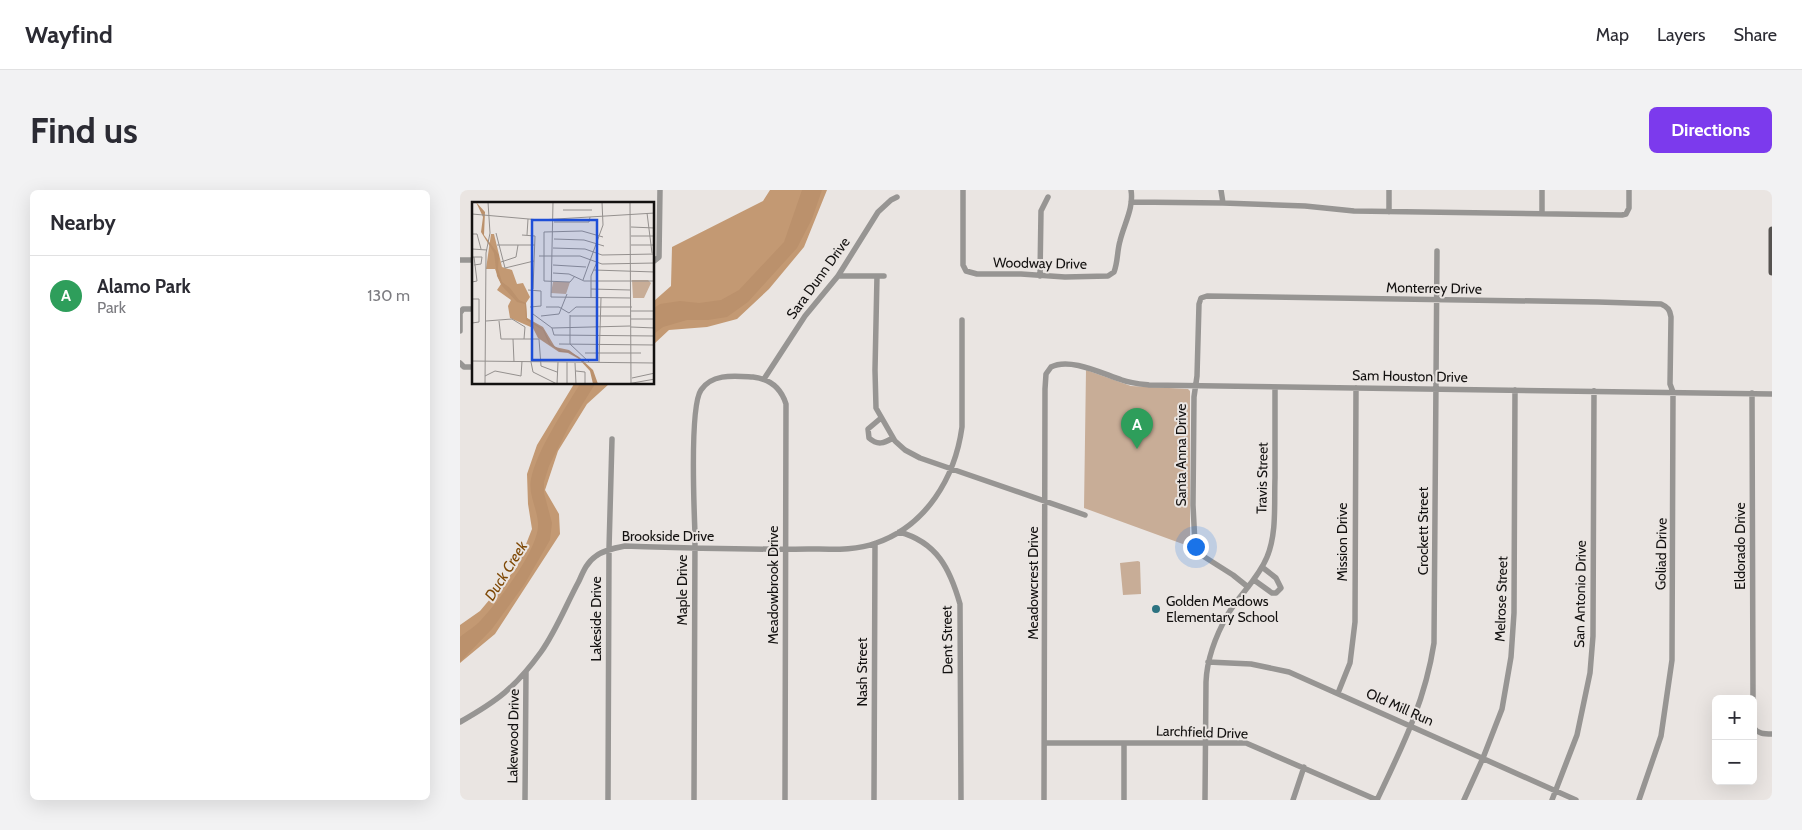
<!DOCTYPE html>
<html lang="en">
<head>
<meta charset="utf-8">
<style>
  :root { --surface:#fff; --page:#f2f2f3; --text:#2b2b33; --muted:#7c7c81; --line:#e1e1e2; --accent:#7c3aed }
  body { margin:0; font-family:Cabin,sans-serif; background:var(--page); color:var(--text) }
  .controls { position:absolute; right:15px; bottom:15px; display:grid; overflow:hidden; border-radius:8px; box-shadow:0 5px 20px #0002 }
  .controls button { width:45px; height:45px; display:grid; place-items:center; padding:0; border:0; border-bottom:1px solid var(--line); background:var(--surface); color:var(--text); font:25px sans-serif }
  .you { position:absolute; left:735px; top:356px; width:18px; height:18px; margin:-12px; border:4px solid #fff; border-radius:50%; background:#1a73e8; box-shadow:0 0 0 8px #1a73e833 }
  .badge { display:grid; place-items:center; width:32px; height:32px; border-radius:50%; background:var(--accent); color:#fff; font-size:16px; font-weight:700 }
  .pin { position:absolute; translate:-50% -41px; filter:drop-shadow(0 1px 2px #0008) }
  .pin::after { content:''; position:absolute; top:26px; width:18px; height:15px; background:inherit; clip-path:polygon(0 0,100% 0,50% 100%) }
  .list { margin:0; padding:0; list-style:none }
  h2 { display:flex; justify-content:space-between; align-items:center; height:65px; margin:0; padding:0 20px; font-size:21px }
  h2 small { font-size:16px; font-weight:400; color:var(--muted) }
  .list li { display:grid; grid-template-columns:32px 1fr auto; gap:15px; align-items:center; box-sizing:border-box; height:80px; padding:0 20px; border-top:1px solid var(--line) }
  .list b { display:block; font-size:19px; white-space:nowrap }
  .list p { margin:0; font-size:16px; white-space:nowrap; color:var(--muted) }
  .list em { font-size:16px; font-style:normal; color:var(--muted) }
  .map { position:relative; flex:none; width:1312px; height:610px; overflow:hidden; border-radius:8px }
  header { display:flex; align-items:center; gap:30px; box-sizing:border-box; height:70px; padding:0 25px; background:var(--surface); border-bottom:1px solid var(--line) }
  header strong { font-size:24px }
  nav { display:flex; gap:28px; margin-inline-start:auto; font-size:18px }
  .intro { display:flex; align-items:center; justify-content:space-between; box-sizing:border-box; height:120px; padding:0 30px }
  h1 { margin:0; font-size:35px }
  .button { padding:12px 22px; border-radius:8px; background:var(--accent); color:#fff; font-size:18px; font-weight:700 }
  main { display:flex; gap:30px; padding:0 30px }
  aside { flex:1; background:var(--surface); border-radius:8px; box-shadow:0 5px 20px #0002 }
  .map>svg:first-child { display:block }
  .green { fill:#c8ad97 }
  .forest { fill:#c39973 }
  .water { fill:#bb916c }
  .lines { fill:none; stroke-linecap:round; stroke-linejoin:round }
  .minor { stroke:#979593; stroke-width:5.5 }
  .major { stroke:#565350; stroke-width:7 }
  .poi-dot { fill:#2c7280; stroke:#eae5e2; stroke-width:2 }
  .labels { text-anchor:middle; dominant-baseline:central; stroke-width:4; stroke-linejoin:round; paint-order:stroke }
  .street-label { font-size:14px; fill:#131110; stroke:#eae5e2 }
  .poi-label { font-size:14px; fill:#131110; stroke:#eae5e2; text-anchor:start }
  .water-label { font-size:15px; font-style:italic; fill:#7e4805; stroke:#eae5e2 }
  .inset-road { fill:none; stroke:#94908e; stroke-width:1 }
  .view { fill:#1d4ed8; fill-opacity:0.15; stroke:#1d4ed8; stroke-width:2.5 }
  .inset-edge { fill:none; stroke:#131110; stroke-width:2.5 }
</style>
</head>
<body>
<header>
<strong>Wayfind</strong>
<nav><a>Map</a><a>Layers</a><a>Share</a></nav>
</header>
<div class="intro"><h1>Find us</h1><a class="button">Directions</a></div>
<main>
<aside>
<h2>Nearby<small></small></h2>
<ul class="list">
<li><span class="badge" style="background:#2e9e5b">A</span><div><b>Alamo Park</b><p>Park</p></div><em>130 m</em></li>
</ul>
</aside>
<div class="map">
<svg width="1312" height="610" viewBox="0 0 1312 610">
  <rect width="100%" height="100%" fill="#eae5e2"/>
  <path class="green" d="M626,180L671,196L728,199L730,201V347L731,357L624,318Z
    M678,371L680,372L681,404L663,405L660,373Z"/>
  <path class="forest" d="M310,0H367L344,57L309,99L277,129L247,137L209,140L194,154V111L211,96L212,57L303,11Z
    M114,194H149L127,214L98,261L85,300L99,324L100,344L35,444L0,473V435L20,421L57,377L72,339L68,314L67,284L77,255Z"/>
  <path class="water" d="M342,0H362L352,29L337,58L288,112L267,127L248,130H227L203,137L194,144V118L200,114L220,111L239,113L261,110L279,100L324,52Z
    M120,194H135L109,236L89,276L84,292V303L92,333L90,350L64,395L32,439L0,472V447C7,441 15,437 21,430C38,412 80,358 78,333C77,318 68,304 71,289C77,260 104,220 120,194Z"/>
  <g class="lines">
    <path class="minor" d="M503,0V75L506,81L517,84H561L605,87L648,86L654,82C658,72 657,61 660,51C664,34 674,18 671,0
      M761,0L763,13
      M671,12L763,13L845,16L894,21L1162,25L1166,24L1169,18V0
      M929,22V0
      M1082,24V0
      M0,70H14
      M194,71L199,67L200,0
      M378,86H424
      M417,86L415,180L416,218L435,251L445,260L460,268L625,325
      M580,86L581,21L588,7
      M0,141V123L3,119H14
      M0,173L4,177H14
      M304,189L345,126L378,86L418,22L431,10L437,7
      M1292,203L1293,509
      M421,228L408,239L409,248C418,256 424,253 433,248
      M439,342C477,352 490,379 500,414L501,610
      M794,390L812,403H816L821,398L816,388L802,377
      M788,397L773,385L743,366L735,354L733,315L734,207L737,186L739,114L741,108L747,106L1138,112L1201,114C1208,117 1210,120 1211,127L1210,194L1213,202L1212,470L1201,546L1179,610
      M748,472L791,474L829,482L1116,610
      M878,503L890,473L895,432L896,198
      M0,532C37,511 55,498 81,462C96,441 106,415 119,391C123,382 127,372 136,366C144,360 155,358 165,356C226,358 287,360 348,359C370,359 395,361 416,353C466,336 495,288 502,237V130
      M1293,537C1298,544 1304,544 1312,544
      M585,553H786L917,610
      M65,610L66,482
      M148,610L149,359L152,249
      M234,610C234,521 235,433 235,344C234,319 230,216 241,200C252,183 275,186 293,187C310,189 321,198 326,214L325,610
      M414,610L415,354
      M584,610L585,199L586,184L591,177C610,167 643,184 662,190C670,193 680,194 689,195L1312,204
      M664,610V553
      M745,610L746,492C747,467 756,445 768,424C780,404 798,389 807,367C817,343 814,314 815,288C815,258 815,227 815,197
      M833,610L844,577
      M917,610C942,557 965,512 974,453L977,61
      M1004,610L1023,568L1042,519L1051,467L1054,423L1055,200
      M1092,610L1117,545L1130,483L1133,446L1134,201"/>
    <path class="major" d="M1312,40V82"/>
  </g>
  <circle class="poi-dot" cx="696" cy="419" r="5"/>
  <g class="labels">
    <g class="street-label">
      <text transform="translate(580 73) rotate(1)">Woodway Drive</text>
      <text transform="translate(358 88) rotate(-54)">Sara Dunn Drive</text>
      <text transform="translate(974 98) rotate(1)">Monterrey Drive</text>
      <text transform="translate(950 186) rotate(1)">Sam Houston Drive</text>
      <text transform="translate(721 265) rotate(-90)">Santa Anna Drive</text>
      <text transform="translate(802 288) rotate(-89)">Travis Street</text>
      <text transform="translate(963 341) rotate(-90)">Crockett Street</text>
      <text x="208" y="346">Brookside Drive</text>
      <text transform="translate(882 352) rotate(-90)">Mission Drive</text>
      <text transform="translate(1280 356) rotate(-90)">Eldorado Drive</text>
      <text transform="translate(1201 364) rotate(-89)">Goliad Drive</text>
      <text transform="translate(573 393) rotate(-90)">Meadowcrest Drive</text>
      <text transform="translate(313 395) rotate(-90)">Meadowbrook Drive</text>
      <text transform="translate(222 400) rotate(-90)">Maple Drive</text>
      <text transform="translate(1120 404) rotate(-89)">San Antonio Drive</text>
      <text transform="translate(1041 409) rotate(-88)">Melrose Street</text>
      <text transform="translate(136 429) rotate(-90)">Lakeside Drive</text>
      <text transform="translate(487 450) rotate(-91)">Dent Street</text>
      <text transform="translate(402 482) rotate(-90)">Nash Street</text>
      <text transform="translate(940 517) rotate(24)">Old Mill Run</text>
      <text transform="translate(742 542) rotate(2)">Larchfield Drive</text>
      <text transform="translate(53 546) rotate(-89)">Lakewood Drive</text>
    </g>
    <g class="poi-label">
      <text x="706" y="411">Golden Meadows<tspan x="706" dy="16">Elementary School</tspan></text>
    </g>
    <g class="water-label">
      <text transform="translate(46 381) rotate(-58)">Duck Creek</text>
    </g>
  </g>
  <g transform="translate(12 12)">
    <rect width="182" height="182" fill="#eae5e2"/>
    <path d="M160,78H176L179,81L172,96H161ZM81,80H98L94,92L79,91Z" fill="#c8ad97"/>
    <path d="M19,32H22L30,65L40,68L45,82L51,81L58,95L54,101L55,116L71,125L83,145L97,148L111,159L96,151L87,150L66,136L61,126L38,116L36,104L39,98L25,88L29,82L23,67H14Z" fill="#c39973"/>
    <path d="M4,0L13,10L12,33L27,53L26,67L30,80L38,86L47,98L54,101L55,116L72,128L78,141L90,149H97L107,155L121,168L126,182H121L118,169L106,156L97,150H89L77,142L71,128L54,118L53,102L45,100L30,84L25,74L22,51L9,30L11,15Z" fill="#bb916c"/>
    <path class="inset-road" d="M81,0L79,95L159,96M158,0L159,182M91,8H120M175,11L180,51M0,12L68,18L183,11M82,20H117L118,15M159,25L183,26M24,31L33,66L62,59M0,32H5L9,47M50,33L63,34L61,87M55,33L56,17M159,34H183M82,37L112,38L132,44M25,43H63M159,43H183M81,46L113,47L130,53L183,52M0,47L15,48M67,54H108L130,62L183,61M0,55H10L9,62L2,63M29,60L44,55L46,43M81,63L114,65M122,68L183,70M81,71L97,72L112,79H183M103,74L98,80L72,79V30L110,29L131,35M111,78L131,23L130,0M0,80L5,79L2,55M119,87L158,88M56,88L69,89V104L58,105M119,96V74L125,60M0,97H7V120L0,121M74,105H87L97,111M159,109H183M97,111L104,105H160M61,112L80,126M98,113V142L117,160M69,114L87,112L95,92M98,114H159M159,117H183M14,119L40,117L53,125L52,137M27,119L29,137H67L69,164L85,170M159,125L183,126M80,126L82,133L183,134M80,126L158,124M41,137L42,160M87,142L183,143M113,151H169M0,159L183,161M59,160L61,170L85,182M95,160V182M127,160L129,96M103,161L104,182M104,169L113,170V182M13,174L23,169L49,174L50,159M160,176L183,171M13,182L14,51L18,31L16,0M85,182L86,160M155,182L183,177"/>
    <path class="view" d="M60,18H125V158H60Z"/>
    <rect width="182" height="182" class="inset-edge"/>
  </g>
</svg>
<div class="controls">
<button>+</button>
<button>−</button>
</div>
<div class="you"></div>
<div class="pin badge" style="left:677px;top:259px;background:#2e9e5b">A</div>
</div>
</main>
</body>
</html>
